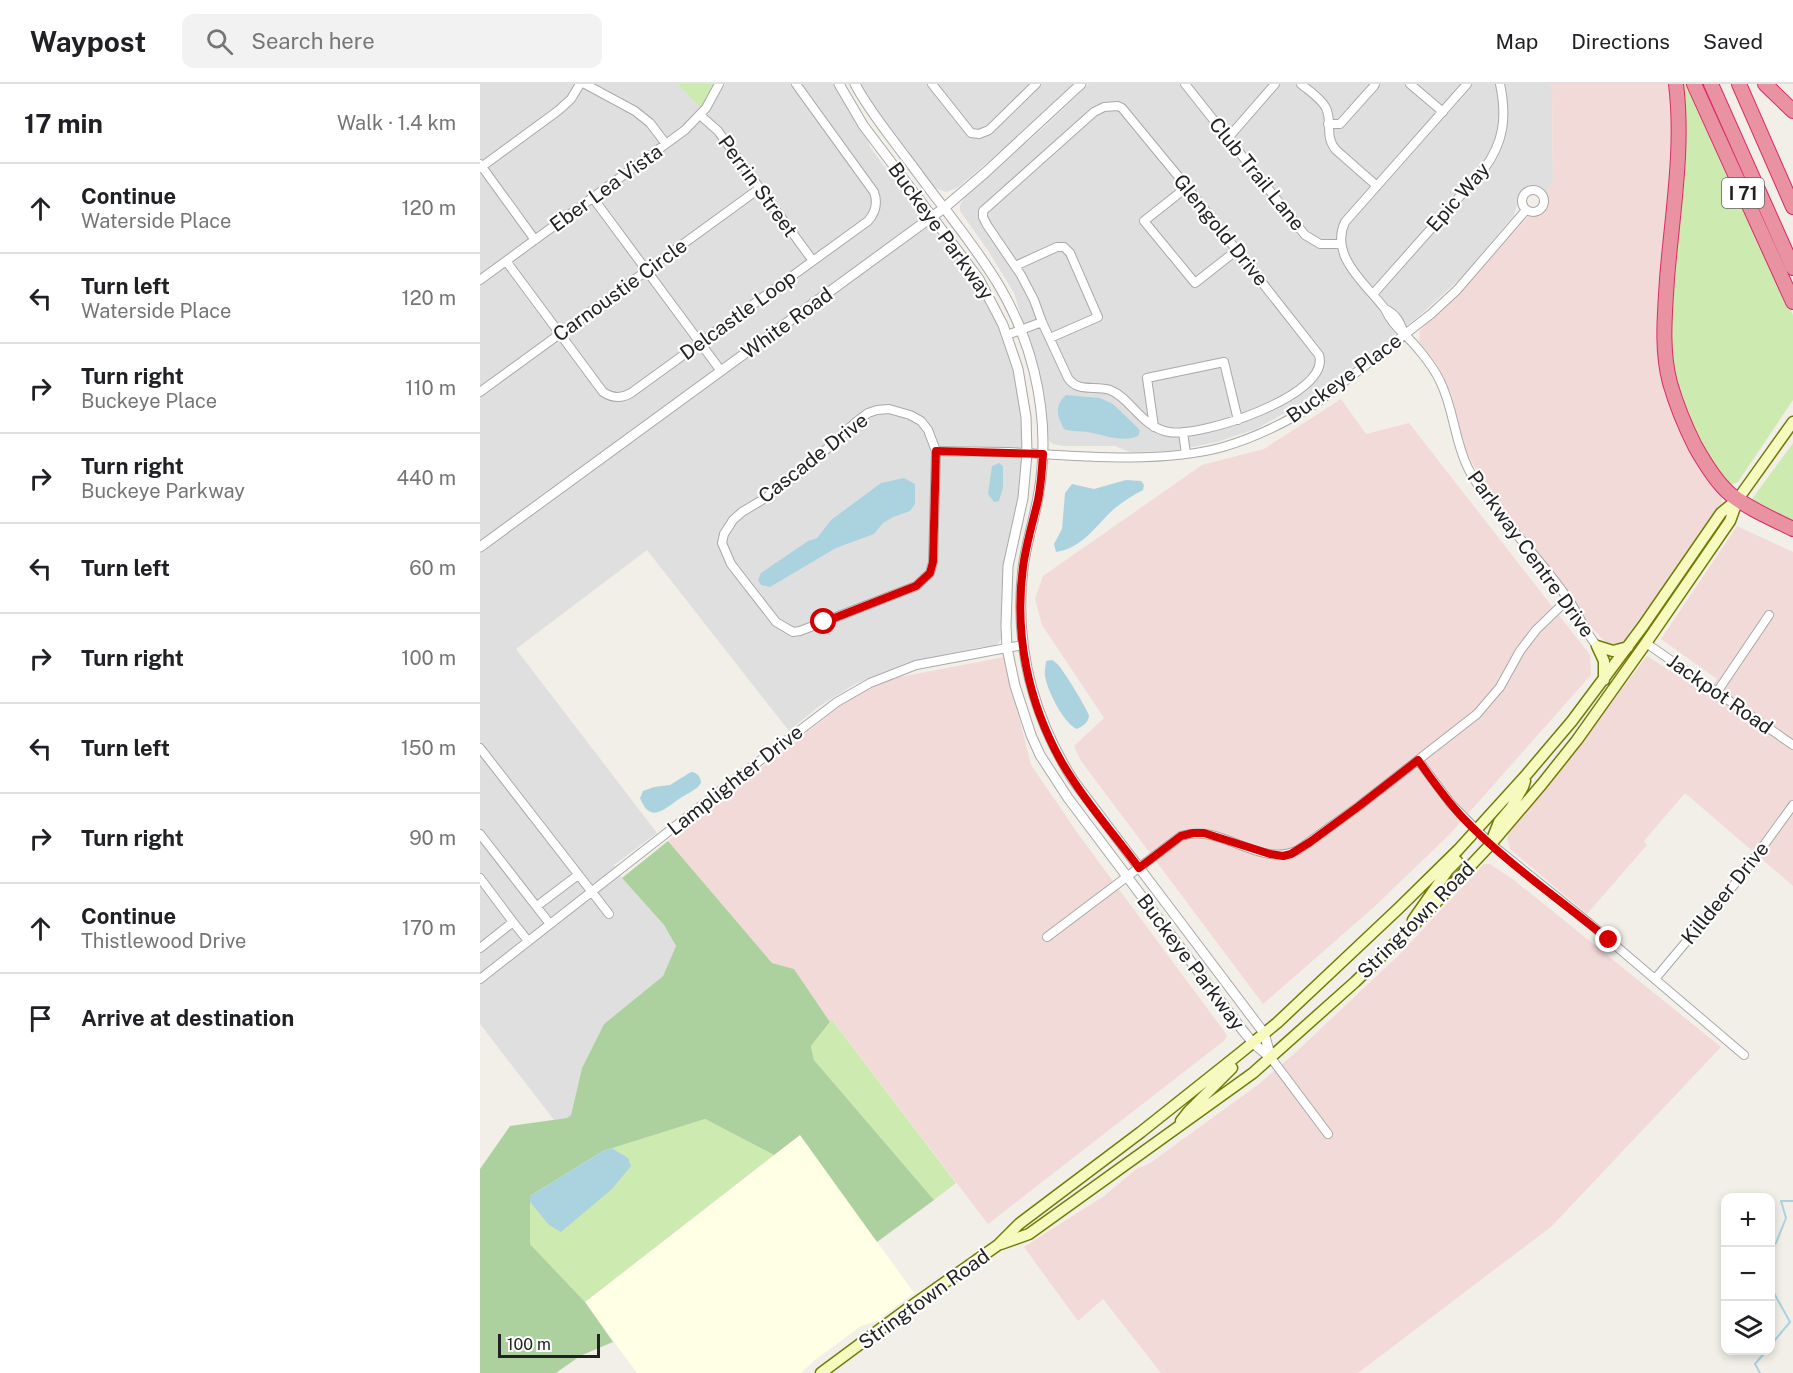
<!DOCTYPE html>
<html lang="en">
<head>
<meta charset="utf-8">
<style>
  :root { --surface:#fff; --page:#f2f2f2; --text:#202124; --muted:#757577; --line:#e0e0e0 }
  body { margin:0; font-family:"Public Sans",sans-serif; background:var(--page); color:var(--text) }
  .controls { position:absolute; right:18px; bottom:18px; display:grid; overflow:hidden; border-radius:12px; box-shadow:0 3px 9px #0003 }
  .controls button { width:54px; height:54px; display:grid; place-items:center; padding:0; border:0; border-bottom:2px solid var(--line); background:var(--surface); color:var(--text); font:30px sans-serif }
  .scale { position:absolute; left:18px; bottom:15px; width:102px; box-sizing:border-box; padding-left:6px; border:3px solid #222; border-top:0; font-size:16px; line-height:21px; white-space:nowrap; color:#222; -webkit-text-stroke:4px #fff; paint-order:stroke }
  .stop { position:absolute; width:18px; height:18px; margin:-14px; border:4px solid #d40000; border-radius:50%; background:#fff }
  .stop.end { background:#d40000; border-color:#fff; box-shadow:0 2px 6px #0008 }
  .list { margin:0; padding:0; list-style:none }
  h2 { display:flex; justify-content:space-between; align-items:center; height:78px; margin:0; padding:0 24px; font-size:26px }
  h2 small { font-size:20px; font-weight:400; color:var(--muted) }
  .list li { display:grid; grid-template-columns:39px 1fr auto; gap:18px; align-items:center; box-sizing:border-box; height:90px; padding:0 24px; border-top:2px solid var(--line) }
  .list b { display:block; font-size:22px; white-space:nowrap }
  .list p { margin:0; font-size:20px; white-space:nowrap; color:var(--muted) }
  .list em { font-size:20px; font-style:normal; color:var(--muted) }
  .icon { flex:none; width:33px; height:33px; fill:none; stroke:currentColor; stroke-width:2; stroke-linecap:round; stroke-linejoin:round }
  .map { position:relative; flex:none; width:1313px; height:1289px; overflow:hidden }
  header { display:flex; align-items:center; gap:36px; box-sizing:border-box; height:84px; padding:0 30px; background:var(--surface); border-bottom:2px solid var(--line) }
  header strong { font-size:28px }
  nav { display:flex; gap:33px; margin-inline-start:auto; font-size:21px }
  .search { width:420px; height:54px; background:var(--page); display:flex; align-items:center; gap:15px; box-sizing:border-box; padding:0 21px; border-radius:12px; color:var(--muted); font-size:22px }
  main { display:flex }
  aside { flex:1; background:var(--surface) }
  .map>svg:first-child { display:block }
  .residential { fill:#e0dfdf }
  .commercial { fill:#f2dad9 }
  .education { fill:#ffffe5 }
  .grass { fill:#cdebb0 }
  .forest { fill:#add19e }
  .water { fill:#aad3df }
  .lines { fill:none; stroke-linecap:round; stroke-linejoin:round }
  .stream { stroke:#aad3df; stroke-width:2 }
  .minor-casing { stroke:#a9a9a9; stroke-width:10 }
  .tertiary-casing { stroke:#a9a9a9; stroke-width:11 }
  .secondary-casing { stroke:#707d05; stroke-width:13 }
  .motorway-casing { stroke:#dc2a67; stroke-width:16 }
  .minor { stroke:#fff; stroke-width:8 }
  .tertiary { stroke:#fff; stroke-width:9 }
  .secondary { stroke:#f7fabf; stroke-width:10 }
  .motorway { stroke:#e892a2; stroke-width:14 }
  .route { stroke:#d40000; stroke-width:8 }
  .labels { text-anchor:middle; dominant-baseline:central; stroke-width:4.5; stroke-linejoin:round; paint-order:stroke }
  .shield { fill:#fff; stroke:#646464; stroke-width:1.5 }
  .shield-label { font-size:18px; font-weight:bold; fill:#222 }
  .street-label { font-size:20px; fill:#222; stroke:#fff }
</style>
</head>
<body>
<header>
<strong>Waypost</strong>
<div class="search"><svg class="icon" aria-label="search" viewBox="0 0 24 24"><circle cx="10" cy="10" r="6"/><path d="M15 15l6 6"/></svg>Search here</div>
<nav><a>Map</a><a>Directions</a><a>Saved</a></nav>
</header>
<main>
<aside>
<h2>17 min<small>Walk · 1.4 km</small></h2>
<ul class="list">
<li><svg class="icon" aria-label="ahead" viewBox="0 0 24 24"><path d="M12 20V5M6 11l6-6 6 6"/></svg><div><b>Continue</b><p>Waterside Place</p></div><em>120 m</em></li>
<li><svg class="icon" aria-label="left" viewBox="0 0 24 24"><path d="M17 20v-9H6M10 6l-5 5 5 5"/></svg><div><b>Turn left</b><p>Waterside Place</p></div><em>120 m</em></li>
<li><svg class="icon" aria-label="right" viewBox="0 0 24 24"><path d="M7 20v-9h11M14 6l5 5-5 5"/></svg><div><b>Turn right</b><p>Buckeye Place</p></div><em>110 m</em></li>
<li><svg class="icon" aria-label="right" viewBox="0 0 24 24"><path d="M7 20v-9h11M14 6l5 5-5 5"/></svg><div><b>Turn right</b><p>Buckeye Parkway</p></div><em>440 m</em></li>
<li><svg class="icon" aria-label="left" viewBox="0 0 24 24"><path d="M17 20v-9H6M10 6l-5 5 5 5"/></svg><div><b>Turn left</b></div><em>60 m</em></li>
<li><svg class="icon" aria-label="right" viewBox="0 0 24 24"><path d="M7 20v-9h11M14 6l5 5-5 5"/></svg><div><b>Turn right</b></div><em>100 m</em></li>
<li><svg class="icon" aria-label="left" viewBox="0 0 24 24"><path d="M17 20v-9H6M10 6l-5 5 5 5"/></svg><div><b>Turn left</b></div><em>150 m</em></li>
<li><svg class="icon" aria-label="right" viewBox="0 0 24 24"><path d="M7 20v-9h11M14 6l5 5-5 5"/></svg><div><b>Turn right</b></div><em>90 m</em></li>
<li><svg class="icon" aria-label="ahead" viewBox="0 0 24 24"><path d="M12 20V5M6 11l6-6 6 6"/></svg><div><b>Continue</b><p>Thistlewood Drive</p></div><em>170 m</em></li>
<li><svg class="icon" aria-label="arrive" viewBox="0 0 24 24"><path d="M6 21V4h12l-3 4 3 4H6"/></svg><div><b>Arrive at destination</b></div></li>
</ul>
</aside>
<div class="map">
<svg width="1313" height="1289" viewBox="0 0 1313 1289">
  <rect width="100%" height="100%" fill="#f2efe9"/>
  <path class="residential" d="M0,0H197L228,30L245,0H355L384,48L390,63L453,148L462,155L483,181L506,214L522,248L541,316L542,384L539,412L528,460L522,506L523,548L520,557L514,563H501L426,579L375,600L338,623L309,647L167,466L36,565L177,749L134,781L142,794L184,841L196,862L183,892L124,940L102,984L91,1031L88,1034L74,1036L0,940V469L347,216L341,208L0,459Z
    M380,0H595L541,50L477,104L466,108L455,104L395,24Z
    M609,0H1069L1072,6L1073,99L1066,108L1054,102H1047L1038,111V119L1034,131L981,194L939,232L835,312L776,345L737,358L692,367L650,368L635,362H583L573,360L569,357L567,351L557,283L534,209L509,168L480,127V121L485,113L495,103L561,46Z"/>
  <path class="commercial" d="M1069,0H1190L1196,44L1179,242L1242,414L1241,423L1141,560L1130,563L1109,541L1081,500L1003,399L985,365L971,309L958,282L939,257L940,246L974,215L1049,132L1064,127L1068,121L1066,108L1073,98L1072,6Z
    M861,315L886,350L929,339L1110,571L1111,591L970,750L893,824L783,920L601,677L594,662L624,634L562,541L555,515L563,492L722,381L784,365Z
    M1257,442L1313,468V802L1205,709L1164,757L1167,761L1107,830L1031,766L1027,755L1028,751L1034,741L1114,637L1119,635L1167,572L1227,610L1237,595L1181,555Z
    M524,573L551,681L601,754L747,951L745,956L508,1140L353,937L350,938L314,885L292,879L188,757L363,620L404,596Z
    M1004,780H1010L1034,796L1241,963L1072,1142L878,1289H681L623,1215L598,1237L544,1163L624,1112L655,1086L670,1079L779,1000L816,968L918,872Z"/>
  <path class="education" d="M320,1051L434,1209L397,1237L381,1242L335,1276L321,1289H157L105,1218Z"/>
  <path class="grass" d="M197,0H237L221,24Z
    M1199,0H1209L1313,231V316L1258,398L1250,401L1221,365L1204,329L1192,283V216Z
    M1313,359V442L1275,420L1272,415Z
    M352,936L476,1099L454,1116L334,976L331,962Z
    M225,1035L294,1071L105,1218L50,1160V1118L55,1123L148,1074L132,1064Z"/>
  <path class="forest" d="M188,757L292,879L314,885L350,938L331,962L334,976L454,1116L397,1158L320,1051L294,1071L225,1035L123,1067L50,1112V1160L105,1218L133,1258L100,1272L76,1289H0V1085L30,1042L87,1034L91,1031L102,984L124,940L183,892L196,862L184,841L142,794Z"/>
  <path class="water" d="M586,311L620,314L633,320L657,343L660,347L658,352C642,359 624,351 608,348C600,347 592,348 584,345C577,333 574,321 586,311Z
    M519,379L523,382V404L519,417L514,418L508,410L512,382Z
    M424,394L435,400V420L430,427L413,433L403,439L394,450L356,464L290,503L281,501L278,496L281,489L328,457L337,454L351,436L401,399Z
    M646,396L661,397L664,401L663,406C653,411 644,417 635,424C616,441 603,464 576,468L574,460L582,445L585,409L592,400L614,405Z
    M572,576C575,578 577,579 579,582C584,587 609,628 609,632C608,639 603,642 597,645C584,640 567,606 565,592C564,587 566,581 566,577Z
    M211,688C217,688 221,693 221,699L218,703C213,707 207,710 202,713C186,723 171,742 160,714L163,707L174,703L190,701Z
    M132,1064L148,1074L151,1082L132,1105L81,1148L69,1141L50,1118V1112L123,1067Z"/>
  <g class="lines">
    <path class="stream" d="M1290,1164L1296,1159L1306,1134L1301,1117H1313
      M1290,1202L1310,1238L1290,1262
      M1280,1289L1275,1280L1287,1266"/>
    <g class="minor-casing">
      <path id="minor" d="M105,0L155,27L170,39L186,60
        M452,0L491,49L499,50L509,46L556,0
        M705,0L825,151L840,160H860
        M821,0C829,7 841,14 846,24C853,39 844,52 856,66L897,102
        M930,0L963,28
        M987,0L865,138C849,172 886,200 905,225C910,236 915,242 924,250C936,261 953,282 960,297C974,325 974,356 988,384C994,397 1002,407 1011,418C1035,451 1065,481 1088,515C1099,530 1105,548 1117,562
        M638,22L642,24L707,103L839,271C852,311 720,354 689,348C661,343 651,314 630,306C615,301 598,309 588,294L562,238L554,216L541,191L507,141L503,133V127L614,28L624,23Z
        M220,31L238,47L333,177
        M848,40H860L894,2L895,0
        M748,54L795,0
        M0,80L55,156
        M0,84L79,26L91,15L100,0
        M707,103L664,137L715,199L757,166
        M1042 117a11 11 0 1 1 22 0a11 11 0 1 1-22 0Z
        M113,114L241,287
        M26,177L123,308C132,314 141,315 151,309L388,137C396,128 398,119 394,108L316,0
        M535,182L577,163H584L590,169L618,233L570,254
        M0,196L205,46L226,24L239,0
        M894,209L1004,85C1024,58 1027,33 1020,0
        M905,225C916,230 920,238 924,249
        M527,251L562,238
        M0,308L280,104
        M409,325L430,331L441,337L448,346L456,367L453,478L450,489L436,502L320,547L313,548L296,538L251,480L242,459L244,450L253,436L262,428L287,413L327,383L376,338L388,329L397,326Z
        M674,343L667,294L744,278L758,336
        M703,348L706,370
        M456,367C486,368 517,367 547,369C607,373 686,379 743,363C777,353 809,337 838,318L951,230L977,206L1046,126
        M1166,559L1313,661
        M1237,608L1289,531
        M0,664L129,830
        M938,676L971,720L1011,760L1109,839L1264,971
        M0,750L70,840
        M0,794L33,838
        M57,822L98,791
        M567,853L701,752C741,738 779,785 818,766L879,722L997,630L1020,603L1040,567L1056,546L1088,515
        M0,864L33,838L48,857
        M0,895L244,704L357,618L390,599L436,581L543,561
        M1175,895L1263,790L1313,721
        M791,974L848,1050"/>
    </g>
    <g class="tertiary-casing">
      <path id="tertiary" d="M359,0L383,41L499,195L523,241L538,285L546,333L547,369L543,414L528,482L526,541L527,564L535,602L551,651L560,671L588,714L760,943L773,959L791,974
        M375,0C388,25 407,48 424,71C438,89 451,108 465,125C506,179 537,219 554,287C564,328 566,371 558,413C554,437 546,460 543,484C534,560 553,632 593,696L784,949L791,974
        M0,463L464,124L506,88L601,0"/>
    </g>
    <g class="secondary-casing">
      <path id="secondary" d="M1117,562L1124,577V596
        M1117,562L1133,567L1148,563
        M1013,753L1019,738L1031,724L1043,703L1045,697
        M933,836L968,786L977,777
        M701,1037L708,1028L752,984
        M521,1160L549,1150L773,989L875,898L947,828L1011,760L1062,700L1097,656L1166,559L1250,437L1257,418
        M341,1289L430,1223L518,1161L539,1140L661,1048L759,970L797,939L919,824L978,766L1047,690L1092,637L1163,542L1241,429L1258,415L1313,338"/>
    </g>
    <g class="motorway-casing">
      <path id="motorway" d="M1196,0C1204,64 1192,131 1187,195C1185,228 1181,266 1190,299C1196,320 1205,342 1215,362C1224,378 1236,398 1250,410C1269,425 1291,434 1313,445
        M1214,0L1313,218
        M1231,0L1313,184
        M1259,0L1313,123
        M1285,0L1313,27"/>
    </g>
    <use href="#minor" class="minor"/>
    <use href="#tertiary" class="tertiary"/>
    <use href="#secondary" class="secondary"/>
    <use href="#motorway" class="motorway"/>
  </g>
  <g class="lines">
    <path class="route" d="M344,538L436,502L450,489L453,478L456,367L563,370C562,386 561,401 558,416C553,438 546,460 543,483C534,550 548,618 581,677C603,715 633,749 659,784L701,752L713,749H724L790,770L803,772L811,770L830,758L879,722L938,676C952,696 966,716 983,734C1027,780 1081,816 1129,856"/>
  </g>
  <g class="labels">
    <rect class="shield" x="1242" y="94" width="42" height="30" rx="4.5"/>
    <g class="shield-label">
      <text x="1263" y="109">I 71</text>
    </g>
    <g class="street-label">
      <text transform="translate(777 90) rotate(51)">Club Trail Lane</text>
      <text transform="translate(278 102) rotate(54)">Perrin Street</text>
      <text transform="translate(126 104) rotate(-36)">Eber Lea Vista</text>
      <text transform="translate(978 113) rotate(-49)">Epic Way</text>
      <text transform="translate(741 146) rotate(51)">Glengold Drive</text>
      <text transform="translate(461 147) rotate(54)">Buckeye Parkway</text>
      <text transform="translate(140 206) rotate(-36)">Carnoustie Circle</text>
      <text transform="translate(258 231) rotate(-36)">Delcastle Loop</text>
      <text transform="translate(307 239) rotate(-36)">White Road</text>
      <text transform="translate(864 294) rotate(-36)">Buckeye Place</text>
      <text transform="translate(333 374) rotate(-38)">Cascade Drive</text>
      <text transform="translate(1051 470) rotate(54)">Parkway Centre Drive</text>
      <text transform="translate(1240 610) rotate(35)">Jackpot Road</text>
      <text transform="translate(255 696) rotate(-38)">Lamplighter Drive</text>
      <text transform="translate(1245 809) rotate(-51)">Killdeer Drive</text>
      <text transform="translate(936 836) rotate(-45)">Stringtown Road</text>
      <text transform="translate(711 878) rotate(53)">Buckeye Parkway</text>
      <text transform="translate(444 1215) rotate(-36)">Stringtown Road</text>
    </g>
  </g>
</svg>
<div class="controls">
<button>+</button>
<button>−</button>
<button><svg class="icon" aria-label="layers" viewBox="0 0 24 24"><path d="M12 4l9 5-9 5-9-5zM3 14l9 5 9-5"/></svg></button>
</div>
<div class="scale">100 m</div>
<div class="stop" style="left:344px;top:538px"></div>
<div class="stop end" style="left:1129px;top:856px"></div>
</div>
</main>
</body>
</html>
